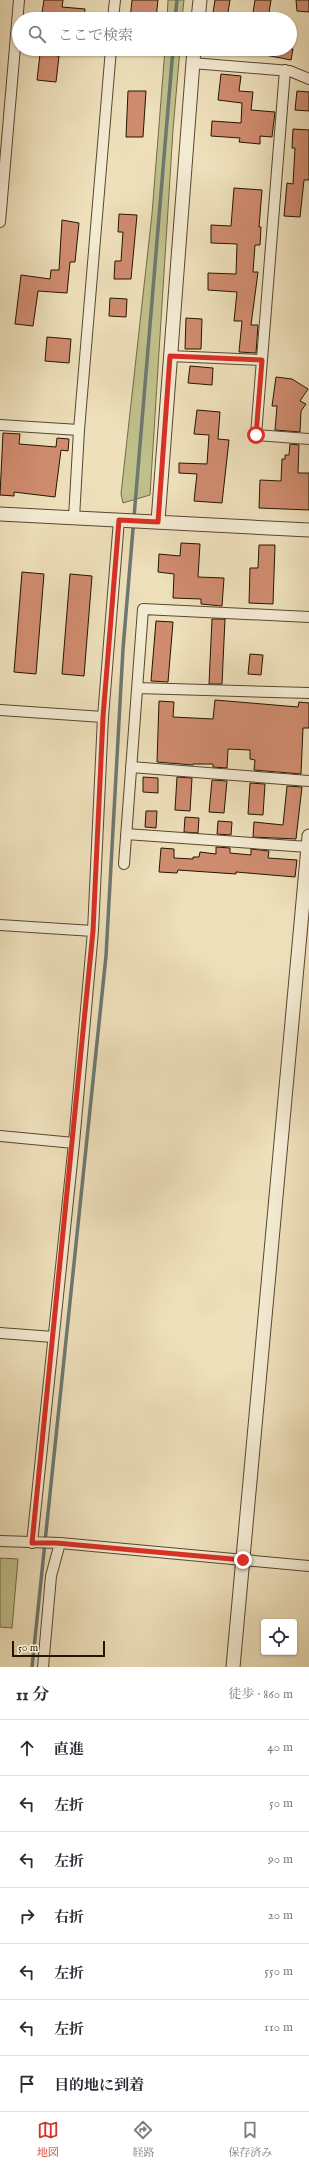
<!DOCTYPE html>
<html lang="ja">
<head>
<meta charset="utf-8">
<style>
  :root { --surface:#fff; --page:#f7f7f7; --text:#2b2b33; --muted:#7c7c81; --line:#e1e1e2; --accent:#d93025 }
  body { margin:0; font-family:"IM FELL English","Noto Serif JP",serif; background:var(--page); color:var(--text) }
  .controls { position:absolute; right:12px; bottom:12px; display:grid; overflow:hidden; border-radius:4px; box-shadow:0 1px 3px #0004 }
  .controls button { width:36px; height:36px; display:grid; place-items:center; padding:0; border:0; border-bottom:1px solid var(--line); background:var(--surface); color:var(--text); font:20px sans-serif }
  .scale { position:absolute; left:12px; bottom:10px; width:93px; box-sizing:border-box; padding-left:4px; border:2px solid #241501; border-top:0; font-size:11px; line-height:14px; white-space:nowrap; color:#241501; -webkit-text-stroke:3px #f4ebd3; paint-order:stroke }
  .stop { position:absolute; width:12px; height:12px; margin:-9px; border:3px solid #d93025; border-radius:50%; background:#fff }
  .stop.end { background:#d93025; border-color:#fff; box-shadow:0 1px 4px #0008 }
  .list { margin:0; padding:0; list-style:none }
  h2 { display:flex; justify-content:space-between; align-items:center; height:52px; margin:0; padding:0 16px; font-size:17px }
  h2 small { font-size:13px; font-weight:400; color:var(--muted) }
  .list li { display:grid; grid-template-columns:26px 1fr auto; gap:12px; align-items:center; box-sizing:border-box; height:56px; padding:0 16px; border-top:1px solid var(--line) }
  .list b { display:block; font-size:15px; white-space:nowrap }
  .list em { font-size:13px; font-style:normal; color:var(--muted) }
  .icon { flex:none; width:22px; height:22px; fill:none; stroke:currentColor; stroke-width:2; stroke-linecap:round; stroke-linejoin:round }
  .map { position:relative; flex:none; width:309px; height:1667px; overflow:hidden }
  .search { position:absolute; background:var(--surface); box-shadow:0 1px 3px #0004; left:12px; right:12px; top:12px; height:44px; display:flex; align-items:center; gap:10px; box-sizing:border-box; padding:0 14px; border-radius:22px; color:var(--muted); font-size:15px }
  .sheet { height:444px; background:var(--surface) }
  nav { display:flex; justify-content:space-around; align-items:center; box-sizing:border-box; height:56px; border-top:1px solid var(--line); background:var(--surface); font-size:11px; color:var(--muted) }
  nav a { display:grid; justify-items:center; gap:2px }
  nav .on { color:var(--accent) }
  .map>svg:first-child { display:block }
  .green { fill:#c0c08b; stroke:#726a46 }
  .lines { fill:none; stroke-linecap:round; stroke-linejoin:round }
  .stream { stroke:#6d7870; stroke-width:3.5 }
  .building { fill:#d08c6f; stroke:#241501 }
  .minor-casing { stroke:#564830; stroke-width:12 }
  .tertiary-casing { stroke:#564830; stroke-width:15 }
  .minor { stroke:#f4ebd3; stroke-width:10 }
  .tertiary { stroke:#f4ebd3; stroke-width:13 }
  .route { stroke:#d93025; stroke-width:5 }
</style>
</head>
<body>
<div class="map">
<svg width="309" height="1667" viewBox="0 0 309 1667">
  <rect width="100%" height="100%" fill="#eee0bb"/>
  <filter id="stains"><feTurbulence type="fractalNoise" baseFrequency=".005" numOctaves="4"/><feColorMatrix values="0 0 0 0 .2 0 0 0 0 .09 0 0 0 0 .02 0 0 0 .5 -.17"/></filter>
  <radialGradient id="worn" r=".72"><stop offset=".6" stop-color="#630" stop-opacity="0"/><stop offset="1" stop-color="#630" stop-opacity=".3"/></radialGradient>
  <path class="green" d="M168,0H184L182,19H167Z
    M165,49H180L173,130L150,495L123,503L121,494L152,214Z
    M0,1558L18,1559L12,1628L0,1627Z"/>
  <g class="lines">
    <path class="stream" d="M175,19L177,0
      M32,1667L106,956L123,649L173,49"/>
  </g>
  <path class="building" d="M44,0H63L62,7L85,9L84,19H41Z
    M132,0H158L156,19H130Z
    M215,0H230L227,19H212Z
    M255,0H271L268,19H252Z
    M296,0H309V12L297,11Z
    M260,49H293L291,60L260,54Z
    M40,54L59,56L56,82L37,80Z
    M221,74L241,76L239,91L253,92L251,110L275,112L272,137L260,136V144L239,142L240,138L211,136L212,121L241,123L242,103L218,100Z
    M128,91H146L143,137H126Z
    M297,91L309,92V111L295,110Z
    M293,129L309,130V180H304L300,217L284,216L287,183L293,184L295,148H292Z
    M234,188L262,190L259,227H261L260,245H255L253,272H258L251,325H258L256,353L239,352L242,321H234L237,292L208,290V273L236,274L237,244L211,243V225L231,226Z
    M119,214L137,215L131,279H114L115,261H121L123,232H118Z
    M62,220L79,223L75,262H70L67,293L38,291L33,326L15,324L21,275L50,279L51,270H59Z
    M110,298L127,299L126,317L109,316Z
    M186,318L202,319L201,349H185Z
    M47,337L71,339L69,363L45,361Z
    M190,366L213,368L212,385L188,383Z
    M276,377L292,379L308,389L300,401L306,404L301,411L300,432L275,430L277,406H272Z
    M197,410L220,412L218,439L229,440L222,503L194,501L197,474L179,473V463L207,464L209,435L194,434Z
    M3,433L20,434L19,444L56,447L57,438L69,439L68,451L61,450L55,497L14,492V496L0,495Z
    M290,444L299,445L298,473H309V510L259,508L260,480L281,481L282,459H285V455H289Z
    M181,543L200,544L198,577L224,578L222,606L201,604V599L173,598L174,574L158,572L159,554L180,556Z
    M259,545H275L273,604L249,603L250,568H258Z
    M22,572L44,574L36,674L14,672Z
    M70,574L92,576L84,676L62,674Z
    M212,619H225L222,684H209Z
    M156,621L173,622L168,682L151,681Z
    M250,654L263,655L261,675L248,674Z
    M215,700L298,707L299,702L309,703V728H303L301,774L254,770L255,760L250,759V750L228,749L227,768L213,767V764H193V765L157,762L159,701L174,702L173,717L213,719Z
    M143,777L158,778V793L143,792Z
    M177,777L192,778L190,811L175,810Z
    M212,780L227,781L224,813L209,812Z
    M250,783L265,784L263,815L248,814Z
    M287,786L302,787L296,839L253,837L254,822L283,825Z
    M146,811H157L156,828L145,827Z
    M185,817L199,818L198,833L184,832Z
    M218,821L232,822L231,835L217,834Z
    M216,847L230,848V853L251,855V849L269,851L268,858L297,860L295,877L236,872V874L178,870L177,873L159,872L161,848L174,849V858L193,859V857H199L200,852L216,854Z"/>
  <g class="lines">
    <g class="minor-casing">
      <path id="minor" d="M113,19L115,0
        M192,63L290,71L309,79
        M285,70L256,435L309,439
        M0,222L19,0
        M170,356L262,360
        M0,425L79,430
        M74,518L79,430L111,49
        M137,688L309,693
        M0,710L103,717
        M131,767L309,781
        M126,834L308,847
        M124,864L143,609L309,617
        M0,925L93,931
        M0,1136L74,1143
        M0,1333L53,1337
        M0,1541L60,1543L309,1566
        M32,1543L74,1143L93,931L103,717L119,520
        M43,1667L51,1576L60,1543"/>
    </g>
    <g class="tertiary-casing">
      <path id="tertiary" d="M198,19L200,0
        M0,514L309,530
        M158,521L194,49
        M233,1667L309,836"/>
    </g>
    <use href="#minor" class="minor"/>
    <use href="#tertiary" class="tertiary"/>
  </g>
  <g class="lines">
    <path class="route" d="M243,1560L56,1543H32L93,931L103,717L119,520L158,522L170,356L262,360L256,435"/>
  </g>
  <rect width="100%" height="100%" filter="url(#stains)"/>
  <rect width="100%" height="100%" fill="url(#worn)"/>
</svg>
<div class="controls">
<button><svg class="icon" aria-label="locate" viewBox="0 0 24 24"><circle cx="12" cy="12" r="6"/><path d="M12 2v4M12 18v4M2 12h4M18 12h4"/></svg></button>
</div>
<div class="scale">50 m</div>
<div class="stop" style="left:256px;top:435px"></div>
<div class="stop end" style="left:243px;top:1560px"></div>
<div class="search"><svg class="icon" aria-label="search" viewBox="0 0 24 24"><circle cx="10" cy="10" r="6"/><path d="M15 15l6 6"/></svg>ここで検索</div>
</div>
<section class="sheet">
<h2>11 分<small>徒歩 · 860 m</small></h2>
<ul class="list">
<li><svg class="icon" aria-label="ahead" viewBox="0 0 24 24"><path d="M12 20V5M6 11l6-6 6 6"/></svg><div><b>直進</b></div><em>40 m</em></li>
<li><svg class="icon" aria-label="left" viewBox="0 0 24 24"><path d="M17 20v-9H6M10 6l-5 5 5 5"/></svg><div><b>左折</b></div><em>50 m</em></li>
<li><svg class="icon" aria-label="left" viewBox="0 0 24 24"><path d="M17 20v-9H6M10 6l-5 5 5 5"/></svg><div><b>左折</b></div><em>90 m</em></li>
<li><svg class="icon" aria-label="right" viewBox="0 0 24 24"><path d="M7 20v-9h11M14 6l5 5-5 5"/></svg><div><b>右折</b></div><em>20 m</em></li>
<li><svg class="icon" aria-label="left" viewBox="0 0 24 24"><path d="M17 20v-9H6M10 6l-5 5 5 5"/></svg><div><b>左折</b></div><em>550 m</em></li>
<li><svg class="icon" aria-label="left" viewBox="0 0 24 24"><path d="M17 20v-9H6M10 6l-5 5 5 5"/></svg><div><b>左折</b></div><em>110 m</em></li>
<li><svg class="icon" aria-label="arrive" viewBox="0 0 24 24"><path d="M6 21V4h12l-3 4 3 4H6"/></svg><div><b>目的地に到着</b></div></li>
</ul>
</section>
<nav>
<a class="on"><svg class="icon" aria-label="map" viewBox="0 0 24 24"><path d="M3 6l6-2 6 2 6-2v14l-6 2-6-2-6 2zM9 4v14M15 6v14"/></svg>地図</a>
<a><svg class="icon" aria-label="directions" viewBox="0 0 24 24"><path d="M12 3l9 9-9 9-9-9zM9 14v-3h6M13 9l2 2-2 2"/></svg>経路</a>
<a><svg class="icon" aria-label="saved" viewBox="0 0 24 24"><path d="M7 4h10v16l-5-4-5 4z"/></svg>保存済み</a>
</nav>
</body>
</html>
